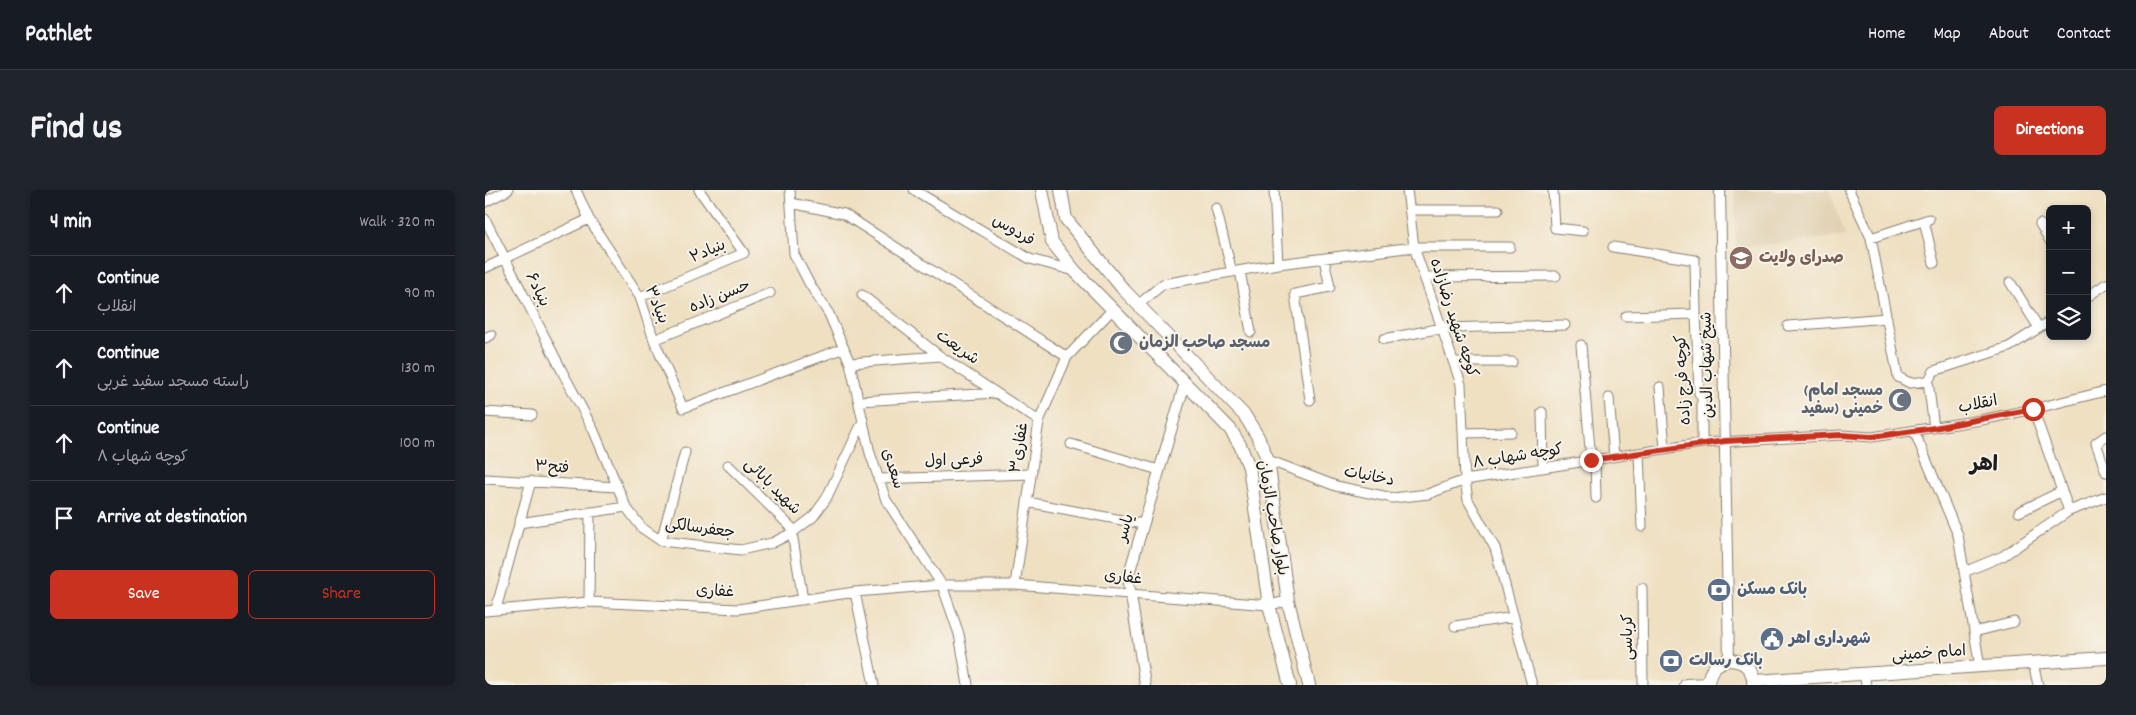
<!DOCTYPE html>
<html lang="en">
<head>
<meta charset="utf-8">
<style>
  :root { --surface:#171b24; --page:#20242c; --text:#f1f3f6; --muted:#9ea1a6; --line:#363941; --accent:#c8321e }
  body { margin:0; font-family:Dekko,"Playpen Sans Arabic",sans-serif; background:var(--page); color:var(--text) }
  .controls { position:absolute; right:15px; top:15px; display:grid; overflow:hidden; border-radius:8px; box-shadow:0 2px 8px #0003 }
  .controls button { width:45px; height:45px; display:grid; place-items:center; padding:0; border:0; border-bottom:1px solid var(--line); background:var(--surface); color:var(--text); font:25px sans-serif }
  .stop { position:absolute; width:15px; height:15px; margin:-11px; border:4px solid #c8321e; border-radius:50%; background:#fff }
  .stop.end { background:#c8321e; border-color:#fff; box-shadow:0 1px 5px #0008 }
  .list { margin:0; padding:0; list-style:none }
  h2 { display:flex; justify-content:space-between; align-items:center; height:65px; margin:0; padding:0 20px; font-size:21px }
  h2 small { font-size:16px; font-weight:400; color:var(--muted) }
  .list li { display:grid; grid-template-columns:32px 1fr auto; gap:15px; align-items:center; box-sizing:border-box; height:75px; padding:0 20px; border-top:1px solid var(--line) }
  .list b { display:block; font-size:19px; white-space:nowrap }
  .list p { margin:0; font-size:16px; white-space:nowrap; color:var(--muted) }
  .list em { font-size:16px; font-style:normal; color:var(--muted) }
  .actions { display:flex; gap:10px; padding:15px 20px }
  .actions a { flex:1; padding:11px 0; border:1px solid var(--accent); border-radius:8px; text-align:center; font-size:18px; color:var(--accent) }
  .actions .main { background:var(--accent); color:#fff }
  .icon { flex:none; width:28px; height:28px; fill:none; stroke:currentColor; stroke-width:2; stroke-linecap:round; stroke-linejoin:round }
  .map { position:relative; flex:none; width:1621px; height:495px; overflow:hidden; border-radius:8px }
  header { display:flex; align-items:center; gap:30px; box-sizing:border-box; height:70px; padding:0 25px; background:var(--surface); border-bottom:1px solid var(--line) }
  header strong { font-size:24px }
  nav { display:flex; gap:28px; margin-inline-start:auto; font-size:18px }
  .intro { display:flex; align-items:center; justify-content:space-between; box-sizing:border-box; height:120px; padding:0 30px }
  h1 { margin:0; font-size:35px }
  .button { padding:12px 22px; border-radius:8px; background:var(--accent); color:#fff; font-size:18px; font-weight:700 }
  main { display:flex; gap:30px; padding:0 30px }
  aside { flex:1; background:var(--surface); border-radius:8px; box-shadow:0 2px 8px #0003 }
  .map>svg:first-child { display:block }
  .built { fill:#e1d1b4 }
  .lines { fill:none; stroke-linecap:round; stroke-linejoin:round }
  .minor-casing { stroke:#867e6f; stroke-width:11 }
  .tertiary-casing { stroke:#867e6f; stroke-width:12 }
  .secondary-casing { stroke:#867e6f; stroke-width:14 }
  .minor { stroke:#fff; stroke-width:9 }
  .tertiary { stroke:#fff; stroke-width:10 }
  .secondary { stroke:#fff; stroke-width:12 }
  .route { stroke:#c8321e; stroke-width:6 }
  .labels { text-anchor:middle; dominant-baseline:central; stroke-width:4; stroke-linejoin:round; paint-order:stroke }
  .street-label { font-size:16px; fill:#1c1c1c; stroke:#f7f3e8 }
  .education-label { font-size:16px; font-weight:bold; fill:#785e54; stroke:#f7f3e8; text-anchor:start }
  .worship-label { font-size:16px; font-weight:bold; fill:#5b616d; stroke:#f7f3e8; text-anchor:start }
  .service-label { font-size:16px; font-weight:bold; fill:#4e5e75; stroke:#f7f3e8; text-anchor:start }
  .district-label { font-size:21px; font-weight:bold; fill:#1c1c1c; stroke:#f7f3e8 }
</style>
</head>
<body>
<header>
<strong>Pathlet</strong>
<nav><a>Home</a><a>Map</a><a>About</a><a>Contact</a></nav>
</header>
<div class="intro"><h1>Find us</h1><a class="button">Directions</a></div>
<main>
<aside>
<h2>4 min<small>Walk · 320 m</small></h2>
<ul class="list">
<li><svg class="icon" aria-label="ahead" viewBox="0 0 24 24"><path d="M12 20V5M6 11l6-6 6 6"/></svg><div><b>Continue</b><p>انقلاب</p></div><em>90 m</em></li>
<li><svg class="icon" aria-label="ahead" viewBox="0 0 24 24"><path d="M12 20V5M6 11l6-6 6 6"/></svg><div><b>Continue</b><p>راسته مسجد سفید غربی</p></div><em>130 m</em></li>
<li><svg class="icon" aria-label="ahead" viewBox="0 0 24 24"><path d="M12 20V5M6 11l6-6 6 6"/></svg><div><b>Continue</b><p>کوچه شهاب ۸</p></div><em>100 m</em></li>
<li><svg class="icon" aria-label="arrive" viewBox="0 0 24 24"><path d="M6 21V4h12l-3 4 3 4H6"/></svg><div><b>Arrive at destination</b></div></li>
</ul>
<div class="actions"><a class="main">Save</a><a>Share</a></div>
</aside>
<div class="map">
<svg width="1621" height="495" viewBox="0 0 1621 495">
  <rect width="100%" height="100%" fill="#f7f3e8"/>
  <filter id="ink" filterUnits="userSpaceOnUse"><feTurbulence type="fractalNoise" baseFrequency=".02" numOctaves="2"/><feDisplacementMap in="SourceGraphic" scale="10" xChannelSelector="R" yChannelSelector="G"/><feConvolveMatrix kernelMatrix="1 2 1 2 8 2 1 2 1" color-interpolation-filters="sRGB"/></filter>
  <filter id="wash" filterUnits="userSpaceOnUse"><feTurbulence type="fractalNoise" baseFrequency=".0096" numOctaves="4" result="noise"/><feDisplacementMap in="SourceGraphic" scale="20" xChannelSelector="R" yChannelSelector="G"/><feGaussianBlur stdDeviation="1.12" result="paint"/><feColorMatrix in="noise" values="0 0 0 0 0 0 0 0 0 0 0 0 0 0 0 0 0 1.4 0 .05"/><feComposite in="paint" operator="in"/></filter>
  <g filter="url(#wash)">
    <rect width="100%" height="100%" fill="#efe0c2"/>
    <path class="built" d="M1250,0H1344L1361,46L1251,58Z"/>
  </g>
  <g filter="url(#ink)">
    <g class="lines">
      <g class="minor-casing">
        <path id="minor" d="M91,0L104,29L155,107L169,150L198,218L359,158
          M305,0L309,64L324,93L344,124L365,173L385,263L401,310L457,395L474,444L483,495
          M429,0L545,69L590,81
          M789,0L793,74
          M922,0L929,57L976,194L980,290L983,310L1010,358L1047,495
          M1068,0L1070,38L1098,41
          M1364,0L1386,48L1413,187L1425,193L1443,191L1449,238
          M0,12L23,0
          M306,13L359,24L582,167
          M731,18L747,82
          M925,20H1013
          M0,29L78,183L108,239L141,317L157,338L176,351L256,360L287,353L307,343L328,327L341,309L378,231
          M1439,31L1449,73
          M1555,34L1565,51
          M1386,48L1444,29
          M1128,57L1210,70L1211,124
          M0,78L104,29
          M755,81L766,142
          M939,87L1071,86
          M1525,92L1554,138
          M377,105L455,166L554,231
          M155,107L259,63L214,0
          M1602,107L1621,94
          M653,115L678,94L793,74L929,57H1025
          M1141,126L1211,124L1214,203L1217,208V253
          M1303,136L1402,128
          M0,148L6,145
          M899,149L957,138L1080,135
          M169,150L285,103
          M1096,155L1106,270
          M970,172H1027
          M365,173L455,166
          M1443,191L1449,181L1524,157L1565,131
          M1175,197L1180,259
          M1124,208L1129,267
          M825,210L810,104L845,97L839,69
          M374,211L511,203
          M1548,219L1584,321
          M0,222L47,225
          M1057,222L1058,278
          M1429,241L1473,345L1495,477
          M978,243L1026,242
          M1621,246L1611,253L1621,282
          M586,254L674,280
          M1154,263L1157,337
          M783,270L851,296L908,308L943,304L980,290L1217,253L1356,245L1387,247L1496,230L1548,219L1621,201
          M1110,270L1111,308
          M243,275L310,341
          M0,289L132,297
          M393,289L546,284
          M542,312L658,334
          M1534,322L1577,301
          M34,333L141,317
          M307,343L318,410
          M176,351L200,262
          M1479,382L1518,366L1584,321L1621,307
          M530,395L554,231L582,167L628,119
          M1157,398L1158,495
          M370,402L389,495
          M104,412L105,322
          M11,419L46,291
          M0,421L104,412L253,419L370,402L457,395H530L784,415L803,411
          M970,436L1029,427
          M1489,442L1529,432
          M1548,473L1553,495
          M1379,484L1381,495"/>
      </g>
      <g class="tertiary-casing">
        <path id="tertiary" d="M1235,0L1244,470
          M660,495L643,387L700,193"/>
      </g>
      <g class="secondary-casing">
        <path id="secondary" d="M557,0L567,52L590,81L745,239L755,255L764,277L784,415L805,495
          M576,0L581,29L638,99L760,226L773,247L783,270L803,411L824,495
          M1269,491L1621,468
          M1201,495L1223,494
          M1223,495C1224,460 1271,464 1268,495"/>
      </g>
      <use href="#minor" class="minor"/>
      <use href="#tertiary" class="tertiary"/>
      <use href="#secondary" class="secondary"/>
    </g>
  </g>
  <g class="lines" filter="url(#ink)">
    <path class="route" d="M1106,270L1240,251L1356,245L1387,247L1449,238L1548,219"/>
  </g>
  <defs>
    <g id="school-disc" transform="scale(1.25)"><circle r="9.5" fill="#8d6e63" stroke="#f7f3e8"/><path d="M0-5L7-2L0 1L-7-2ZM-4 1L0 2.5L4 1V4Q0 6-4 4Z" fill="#fff"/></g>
    <g id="mosque-disc" transform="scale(1.25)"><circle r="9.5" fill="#6b7280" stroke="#f7f3e8"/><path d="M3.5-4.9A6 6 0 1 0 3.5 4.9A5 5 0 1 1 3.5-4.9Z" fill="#fff"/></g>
    <g id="bank-disc" transform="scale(1.25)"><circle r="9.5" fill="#5c6f8a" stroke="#f7f3e8"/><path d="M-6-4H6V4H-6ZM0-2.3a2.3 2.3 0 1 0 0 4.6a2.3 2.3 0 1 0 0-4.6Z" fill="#fff"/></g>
    <g id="civic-disc" transform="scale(1.25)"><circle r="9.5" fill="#5c6f8a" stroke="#f7f3e8"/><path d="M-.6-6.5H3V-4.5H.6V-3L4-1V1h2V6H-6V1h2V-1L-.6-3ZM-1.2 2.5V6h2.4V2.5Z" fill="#fff"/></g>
  </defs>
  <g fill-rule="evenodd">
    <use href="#school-disc" x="1256" y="68"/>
    <use href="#mosque-disc" x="636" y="153"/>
    <use href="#mosque-disc" x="1415" y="210"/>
    <use href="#bank-disc" x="1234" y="400"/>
    <use href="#civic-disc" x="1287" y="449"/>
    <use href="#bank-disc" x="1186" y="471"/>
  </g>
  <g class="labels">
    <g class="street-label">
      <text transform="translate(528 41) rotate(31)">فردوس</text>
      <text transform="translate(223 62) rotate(-23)">بنیاد۲</text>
      <text transform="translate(52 100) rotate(64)">بنیاد۶</text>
      <text transform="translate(235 107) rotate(-22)">حسن زاده</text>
      <text transform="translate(171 115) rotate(68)">بنیاد۳</text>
      <text transform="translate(968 128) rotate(72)">کوچه شهید رضازاده</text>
      <text transform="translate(472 158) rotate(35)">شریعت</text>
      <text transform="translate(1223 175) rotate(-91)">شیخ شهاب الدین</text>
      <text transform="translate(1199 190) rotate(-93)">کوچه فرج زاده</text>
      <text transform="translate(1493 215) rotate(-11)">انقلاب</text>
      <text transform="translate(535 258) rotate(-81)">غفاری۳</text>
      <text transform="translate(1033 267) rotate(-9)">کوچه شهاب ۸</text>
      <text transform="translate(469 271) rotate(-2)">فرعی اول</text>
      <text transform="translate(67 278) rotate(4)">فتح۳</text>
      <text transform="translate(407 279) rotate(72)">سعدی</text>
      <text transform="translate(884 287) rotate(11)">دخانیات</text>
      <text transform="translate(287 297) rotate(45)">شهید بابائی</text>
      <text transform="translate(787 328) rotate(80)">بلوار صاحب الزمان</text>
      <text transform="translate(641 338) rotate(-74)">یاسر</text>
      <text transform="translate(215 339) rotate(8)">جعفرسالکی</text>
      <text transform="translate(638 388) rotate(7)">غفاری</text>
      <text transform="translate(230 402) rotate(3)">غفاری</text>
      <text transform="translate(1143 447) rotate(-90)">کرباسی</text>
      <text transform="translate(1444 464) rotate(-4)">امام خمینی</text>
    </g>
    <g class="education-label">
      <text x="1274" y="68">صدرای ولایت</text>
    </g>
    <g class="worship-label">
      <text x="654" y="153">مسجد صاحب الزمان</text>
      <text x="1398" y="201" text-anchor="end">(مسجد امام<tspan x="1398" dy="18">خمینی (سفید</tspan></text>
    </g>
    <g class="service-label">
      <text x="1252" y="400">بانک مسکن</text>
      <text x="1304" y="449">شهرداری اهر</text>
      <text x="1204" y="471">بانک رسالت</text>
    </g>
    <g class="district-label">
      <text x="1499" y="276">اهر</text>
    </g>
  </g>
</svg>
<div class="controls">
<button>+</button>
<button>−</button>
<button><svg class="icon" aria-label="layers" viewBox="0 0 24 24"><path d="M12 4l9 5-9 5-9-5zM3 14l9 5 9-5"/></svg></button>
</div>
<div class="stop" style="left:1548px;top:219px"></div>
<div class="stop end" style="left:1106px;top:270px"></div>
</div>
</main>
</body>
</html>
